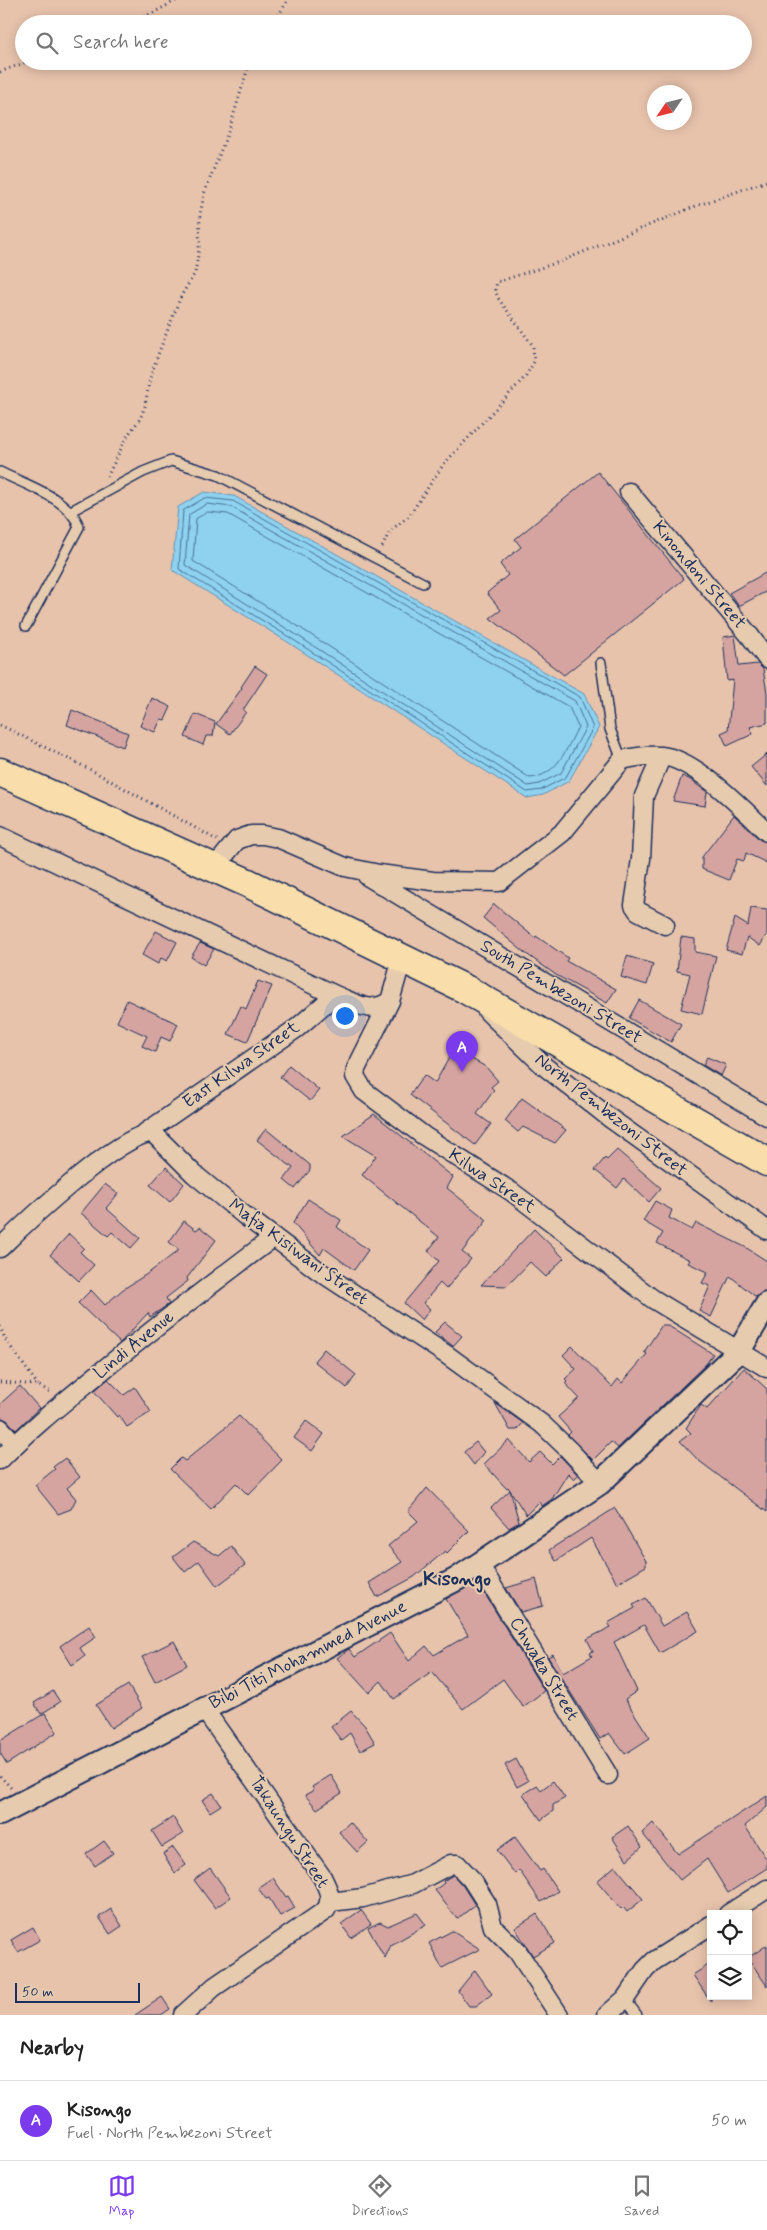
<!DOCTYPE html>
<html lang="en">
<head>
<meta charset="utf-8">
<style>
  :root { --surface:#fff; --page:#f2f2f2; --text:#222; --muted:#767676; --line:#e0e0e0; --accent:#7c3aed }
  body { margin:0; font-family:Mynerve,sans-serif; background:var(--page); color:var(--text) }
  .controls { position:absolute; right:15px; bottom:15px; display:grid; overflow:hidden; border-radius:0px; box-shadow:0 2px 12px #0003 }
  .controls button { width:45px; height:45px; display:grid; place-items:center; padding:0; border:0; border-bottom:1px solid var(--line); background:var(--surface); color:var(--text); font:25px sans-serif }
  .compass { position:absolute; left:647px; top:85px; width:45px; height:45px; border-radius:50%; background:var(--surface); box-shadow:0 2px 12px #0003; rotate:235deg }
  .scale { position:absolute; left:15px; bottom:12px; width:125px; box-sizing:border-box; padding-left:5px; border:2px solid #1b2f5e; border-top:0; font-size:14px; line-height:18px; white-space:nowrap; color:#1b2f5e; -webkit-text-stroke:4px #e7cbae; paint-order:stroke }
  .you { position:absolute; left:344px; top:1015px; width:18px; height:18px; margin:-12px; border:4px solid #fff; border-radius:50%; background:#1a73e8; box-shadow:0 0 0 8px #1a73e833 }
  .badge { display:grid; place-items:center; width:32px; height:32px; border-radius:50%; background:var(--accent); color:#fff; font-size:16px; font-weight:700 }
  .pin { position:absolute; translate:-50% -41px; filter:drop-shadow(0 1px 2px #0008) }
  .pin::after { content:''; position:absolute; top:26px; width:18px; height:15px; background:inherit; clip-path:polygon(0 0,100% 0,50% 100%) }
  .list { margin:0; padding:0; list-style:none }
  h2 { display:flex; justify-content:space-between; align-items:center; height:65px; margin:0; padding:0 20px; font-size:21px }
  h2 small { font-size:16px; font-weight:400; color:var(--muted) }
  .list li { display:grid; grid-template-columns:32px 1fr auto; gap:15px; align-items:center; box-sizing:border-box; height:80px; padding:0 20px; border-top:1px solid var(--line) }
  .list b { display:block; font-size:19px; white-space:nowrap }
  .list p { margin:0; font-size:16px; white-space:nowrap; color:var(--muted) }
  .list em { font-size:16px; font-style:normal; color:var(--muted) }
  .icon { flex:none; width:28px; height:28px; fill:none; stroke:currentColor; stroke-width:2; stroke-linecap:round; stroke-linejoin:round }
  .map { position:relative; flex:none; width:767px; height:2015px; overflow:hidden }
  .search { position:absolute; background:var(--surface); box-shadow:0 2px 12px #0003; left:15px; right:15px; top:15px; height:55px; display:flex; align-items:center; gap:12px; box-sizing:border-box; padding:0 18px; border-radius:28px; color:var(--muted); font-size:19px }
  .sheet { height:145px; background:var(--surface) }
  nav { display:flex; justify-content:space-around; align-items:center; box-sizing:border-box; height:70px; border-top:1px solid var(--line); background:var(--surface); font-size:14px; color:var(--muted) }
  nav a { display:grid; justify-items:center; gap:2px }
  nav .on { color:var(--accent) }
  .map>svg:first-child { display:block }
  .water { fill:#8ed2ef; stroke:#6091b5 }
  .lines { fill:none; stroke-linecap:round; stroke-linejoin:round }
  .shore { stroke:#497098; stroke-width:1 }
  .building { fill:#d6a4a0; stroke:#1b2f5e }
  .service-casing { stroke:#1b2f5e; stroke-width:12 }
  .minor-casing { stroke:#1b2f5e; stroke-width:21 }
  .tertiary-casing { stroke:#1b2f5e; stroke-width:26 }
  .trunk-casing { stroke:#1b2f5e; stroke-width:31 }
  .path { stroke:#1b2f5e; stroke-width:3; stroke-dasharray:1 4; stroke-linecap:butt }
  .service { stroke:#e7cbae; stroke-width:9 }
  .minor { stroke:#e7cbae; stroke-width:18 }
  .tertiary { stroke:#e7cbae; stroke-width:22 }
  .trunk { stroke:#f9deab; stroke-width:28 }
  .labels { text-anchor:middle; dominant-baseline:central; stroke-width:4; stroke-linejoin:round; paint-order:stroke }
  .street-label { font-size:18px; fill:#1b2f5e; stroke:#e7cbae }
  .quarter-label { font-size:20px; font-weight:bold; fill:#1b2f5e; stroke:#e7cbae }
</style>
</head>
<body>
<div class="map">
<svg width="767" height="2015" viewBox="0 0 767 2015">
  <rect width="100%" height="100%" fill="#e8c3ac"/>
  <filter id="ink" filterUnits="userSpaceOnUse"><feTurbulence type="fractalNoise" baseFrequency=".02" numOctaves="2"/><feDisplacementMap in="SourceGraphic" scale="10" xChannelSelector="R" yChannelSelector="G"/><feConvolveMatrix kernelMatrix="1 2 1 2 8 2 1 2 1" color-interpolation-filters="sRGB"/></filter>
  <g filter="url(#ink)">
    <path class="water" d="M204,492L234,496L584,694L599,727L569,781L543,795L527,798L286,641L172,570L178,507Z"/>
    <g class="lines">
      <path class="shore" d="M205,498L233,501L580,697L593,728L566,777L541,790L527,792L289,637L179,569L183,511Z
        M207,504L231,507L575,701L586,727L561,773L539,784L528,786L292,632L185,565L189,515Z
        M208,512L228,514L569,707L578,727C567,748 557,776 530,778L296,625L193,561L196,519Z"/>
    </g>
    <path class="building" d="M598,472L684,579L564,675L490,618L501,610L487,593L508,575L500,564L521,547L515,539Z
      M767,572V591L739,606L729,593Z
      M735,635L739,666L758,664L763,669L767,693V723L750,727L753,734L727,746L721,733L728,730L733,680L727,681L723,637Z
      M255,666L267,674L243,710L246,712L230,734L216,724L242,688L241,687Z
      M152,698L171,707L165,720L161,719L155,732L140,726Z
      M72,710L128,733L123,747L67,725Z
      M195,714L215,722L213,736H206L203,745L185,737Z
      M767,754V786L751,767Z
      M682,776L689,779L707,792L705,806L673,801Z
      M734,815L760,840L767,842V863L746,853L744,861L737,859L729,880L702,869V857Z
      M494,904L535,938L536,936L568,958L566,961L616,989L607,1003L556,975L525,953L483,918Z
      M751,908L767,910V934L760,946L747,937L742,954L726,950L735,918L748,926Z
      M156,931L177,942L167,961L161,958L158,964L142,955Z
      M681,937L695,939V952L716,956L702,1014L681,1009L690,974L677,971Z
      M200,943L214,949L204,965L191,957Z
      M627,956L653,964L647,985L621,977Z
      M258,981L272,986L247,1042L228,1034L241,1006L246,1009Z
      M127,1000L178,1024L170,1041L161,1037L155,1052L142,1046L147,1036L117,1022Z
      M639,1000L681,1024L671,1042L629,1018Z
      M454,1049L486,1067L498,1081L491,1087L494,1090L477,1114L491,1124L475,1145L410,1095L424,1075L435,1083Z
      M707,1057L726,1065L721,1076L703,1065Z
      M289,1065L319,1090L310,1101L280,1077Z
      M522,1098L566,1130L555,1143L523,1127L518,1132L505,1121Z
      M374,1114L453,1177L447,1188L487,1220L462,1252L471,1259L446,1289L440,1283L423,1303L430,1309L422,1320L404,1303L439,1261L428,1251L439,1237L362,1175L376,1156L343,1136Z
      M266,1129L310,1165V1170L295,1189L284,1180L293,1168L257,1140Z
      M617,1150L661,1188L649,1202L624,1179L617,1188L595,1170L605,1158L607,1160Z
      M166,1167L184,1184L170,1202L150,1185Z
      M105,1184L118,1194L106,1208L140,1238L131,1248L112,1232L108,1236L81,1213Z
      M308,1199L341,1220L337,1227L368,1250L354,1270L324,1248L320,1255L293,1223Z
      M655,1201L672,1210L669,1218L692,1230L696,1223L745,1247L767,1261V1291L756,1297L730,1276L711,1317L699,1311L710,1286L702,1283L708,1272L688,1263L690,1260L657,1243L663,1233L643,1221Z
      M184,1221L196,1230L200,1227L216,1240L187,1278L188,1281L166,1298L169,1304L150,1317L148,1313L120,1343L78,1303L91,1290L105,1305L122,1290L150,1272L179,1250L169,1242Z
      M534,1229L564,1258L546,1277L530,1262L507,1286L481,1285Z
      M69,1234L84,1248L80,1252L94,1265L79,1281L50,1255Z
      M445,1322L462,1336L453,1346L435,1332Z
      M662,1325H667L713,1354L706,1364L618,1448L611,1442L593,1460L568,1435L571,1432L558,1417L579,1398L565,1383L567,1381L565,1379L576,1369L563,1355L572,1346L612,1387L618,1379L622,1383L647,1354L644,1352Z
      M324,1349L356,1375L347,1388L314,1361Z
      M744,1368L767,1389V1512L698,1460L680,1441L691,1433L686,1428L701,1405L707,1409Z
      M108,1379L124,1395L135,1387L151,1412L127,1427L119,1415L117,1417L94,1391Z
      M20,1386L39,1408L16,1430L7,1420L0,1417V1404Z
      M495,1403L523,1423L517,1430H510Z
      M239,1416L282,1460L248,1495L236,1483L211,1509L170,1469L181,1458L185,1461Z
      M306,1421L324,1434L312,1451L294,1438Z
      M509,1440L529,1462L540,1452L552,1464L560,1456L578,1475L574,1479L568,1473L552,1499L542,1506L539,1502L526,1515L508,1487L506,1488L484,1464Z
      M476,1442L484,1452L474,1465L464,1452Z
      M65,1458L80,1477L67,1488L76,1499L71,1509L58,1514L35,1485L55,1469L53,1467Z
      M427,1488L469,1531L447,1553L445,1551L414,1577L377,1597L369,1583L402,1562L388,1546L418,1521L408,1511Z
      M510,1490L519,1522L509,1528L491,1508Z
      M615,1508L646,1561V1566L617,1583L591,1538L556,1561L549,1550Z
      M193,1542L219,1556L231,1546L245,1565L217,1586L199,1561L185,1572L173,1557Z
      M536,1579L543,1606L521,1612L506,1588Z
      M477,1581L544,1691L523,1707L503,1679L463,1709L432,1672L394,1699L381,1681L369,1693L337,1658L349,1649L355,1657L390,1633L409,1661L426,1646L434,1655L468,1635L446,1599Z
      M646,1598L662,1626L687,1612L698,1631L660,1653L644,1625L614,1642L637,1691L625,1699L650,1738L625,1754L609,1733L600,1739L548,1657L553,1654L563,1673L592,1656L590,1653L593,1651L587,1639L611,1627L608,1623L635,1608L633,1605Z
      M89,1626L96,1637L80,1648L85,1656L72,1665L60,1646Z
      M174,1641L187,1665L155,1682L142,1657Z
      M128,1685L142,1708L111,1728L96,1705Z
      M53,1691L60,1702L41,1714L34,1703Z
      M351,1711L365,1726L375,1743L360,1751L350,1733L341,1740L331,1727Z
      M45,1713L57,1732L7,1764L0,1753V1741Z
      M516,1759L528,1781L517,1787L505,1765Z
      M331,1775L342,1793L317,1809L305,1795L314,1790L312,1787Z
      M553,1781L565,1798L553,1805V1811L541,1820L523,1794L537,1785L541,1790Z
      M213,1793L221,1805L210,1812L202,1800Z
      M767,1796V1807L745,1826L767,1860V1868L728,1893L707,1859L680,1880L642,1833L653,1823L678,1854Z
      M173,1817L183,1834L162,1847L152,1831Z
      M350,1822L368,1842L357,1852L339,1832Z
      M628,1826L642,1847L627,1860L612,1837Z
      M515,1837L540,1871L543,1869L558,1891L541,1902L519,1870L515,1874L497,1850Z
      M104,1841L113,1853L95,1866L86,1854Z
      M173,1847L186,1865L175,1873L163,1854Z
      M615,1866L643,1899L627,1912L623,1907L621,1909L597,1881Z
      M210,1868L231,1897L215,1908L194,1880Z
      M453,1875L463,1886L475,1905L457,1919L435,1890L444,1883L443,1881Z
      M273,1878L286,1897L288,1896L295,1908L280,1916L269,1898L266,1899L258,1888Z
      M111,1909L122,1926L110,1934L99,1917Z
      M361,1910L371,1924L351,1938L341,1924Z
      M417,1913L426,1925L391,1945L385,1958L368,1928L380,1922L388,1926Z
      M537,1914L555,1943L533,1956L515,1928Z
      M33,1927L40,1940L18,1952L11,1940Z
      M452,1931L480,1949L442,1968L429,1943Z
      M767,1945V1986L748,1958Z
      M711,1963V2002L693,1975Z
      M475,1970L492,1994L476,2006H469L458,1991Z
      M162,1997L170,2009L161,2015H135Z"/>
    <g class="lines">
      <g class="service-casing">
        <path id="service" d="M0,472C24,484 71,499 79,527L26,626
          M71,511L143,472L171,461L218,475L423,583
          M601,663L610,729L622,760
          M625,1999L637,2015"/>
      </g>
      <g class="minor-casing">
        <path id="minor" d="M629,492L750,636L767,659
          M662,756L644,796L641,859L634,905L638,911L665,925
          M0,836L335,995C356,1003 369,1015 390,1001
          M214,868L237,840L251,835H263L278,838L345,867L379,874L433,881L499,882L562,833L622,760C634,757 649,755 661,756C694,758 743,809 767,832
          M367,876L767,1116
          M402,959L390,1001L356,1069L355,1076L364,1091L424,1136L512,1192L653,1299L767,1368
          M487,1011L544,1066L611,1119L767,1230
          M145,1133L297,1028L335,995
          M0,1248C24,1224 123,1131 153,1133L194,1174L244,1215L319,1271L447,1355L542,1424L569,1450L600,1483
          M0,1428L15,1444
          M0,1460C30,1429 64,1402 97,1375C155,1327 214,1282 274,1237
          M479,1564L608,1775
          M330,1902L363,1898L413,1884L451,1864H457L471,1879L487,1904L493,1927L518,1952L559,2015
          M728,1914L767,1889
          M183,2015L214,1987L326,1910C333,1898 328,1889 322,1877L204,1709
          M607,2015L625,1999L645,1970L654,1961L711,1925"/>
      </g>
      <g class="tertiary-casing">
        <path id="tertiary" d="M0,1814L457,1579L600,1483L739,1351L767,1304"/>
      </g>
      <g class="trunk-casing">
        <path id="trunk" d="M0,772L248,883L465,989L767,1162"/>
      </g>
      <path class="path" d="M125,24L153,13L177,0
        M273,24L288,0
        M0,72L29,61
        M107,477L128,435L140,419L145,406L150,378L159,352L181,296L195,273L199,249L200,215L204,194L230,127L250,61
        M382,547L390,531L409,516L443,465L525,377L534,362L533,346L498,298L495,290L497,282L559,262L696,206L767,181
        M0,725L93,771L217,840
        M0,1326L5,1339L38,1385
        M0,1382L38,1385L52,1393
        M0,1776L12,1789"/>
      <use href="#service" class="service"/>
      <use href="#minor" class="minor"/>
      <use href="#tertiary" class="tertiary"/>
      <use href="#trunk" class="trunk"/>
    </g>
  </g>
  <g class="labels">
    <g class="street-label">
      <text transform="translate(699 575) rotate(50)">Kinondoni Street</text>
      <text transform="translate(561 992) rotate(31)">South Pembezoni Street</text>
      <text transform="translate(241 1065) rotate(-35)">East Kilwa Street</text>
      <text transform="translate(611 1115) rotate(38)">North Pembezoni Street</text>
      <text transform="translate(492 1181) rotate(34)">Kilwa Street</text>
      <text transform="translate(298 1252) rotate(36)">Mafia Kisiwani Street</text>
      <text transform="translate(134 1345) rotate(-39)">Lindi Avenue</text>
      <text transform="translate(308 1655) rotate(-27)">Bibi Titi Mohammed Avenue</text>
      <text transform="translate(544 1669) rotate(59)">Chwaka Street</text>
      <text transform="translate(289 1832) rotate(57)">Takaungu Street</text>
    </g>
    <g class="quarter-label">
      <text x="457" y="1579">Kisongo</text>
    </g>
  </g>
</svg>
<div class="controls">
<button><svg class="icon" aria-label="locate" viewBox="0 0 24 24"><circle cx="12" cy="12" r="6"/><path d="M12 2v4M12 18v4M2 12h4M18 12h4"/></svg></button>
<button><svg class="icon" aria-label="layers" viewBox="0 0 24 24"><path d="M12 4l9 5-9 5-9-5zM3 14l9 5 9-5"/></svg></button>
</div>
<svg class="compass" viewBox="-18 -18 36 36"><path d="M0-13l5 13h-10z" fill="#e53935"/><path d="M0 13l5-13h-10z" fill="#767676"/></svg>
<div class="scale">50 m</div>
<div class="you"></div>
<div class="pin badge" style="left:462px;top:1072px">A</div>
<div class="search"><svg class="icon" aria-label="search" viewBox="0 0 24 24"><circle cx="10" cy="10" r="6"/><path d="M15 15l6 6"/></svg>Search here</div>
</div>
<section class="sheet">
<h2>Nearby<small></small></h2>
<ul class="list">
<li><span class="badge">A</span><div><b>Kisongo</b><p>Fuel · North Pembezoni Street</p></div><em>50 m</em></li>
</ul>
</section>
<nav>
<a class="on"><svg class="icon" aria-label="map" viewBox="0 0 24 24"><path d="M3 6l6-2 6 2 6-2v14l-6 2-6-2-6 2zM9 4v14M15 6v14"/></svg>Map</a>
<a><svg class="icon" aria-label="directions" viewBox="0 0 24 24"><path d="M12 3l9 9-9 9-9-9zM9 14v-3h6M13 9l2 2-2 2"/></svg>Directions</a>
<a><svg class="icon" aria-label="saved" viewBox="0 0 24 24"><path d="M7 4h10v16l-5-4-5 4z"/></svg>Saved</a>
</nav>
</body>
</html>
